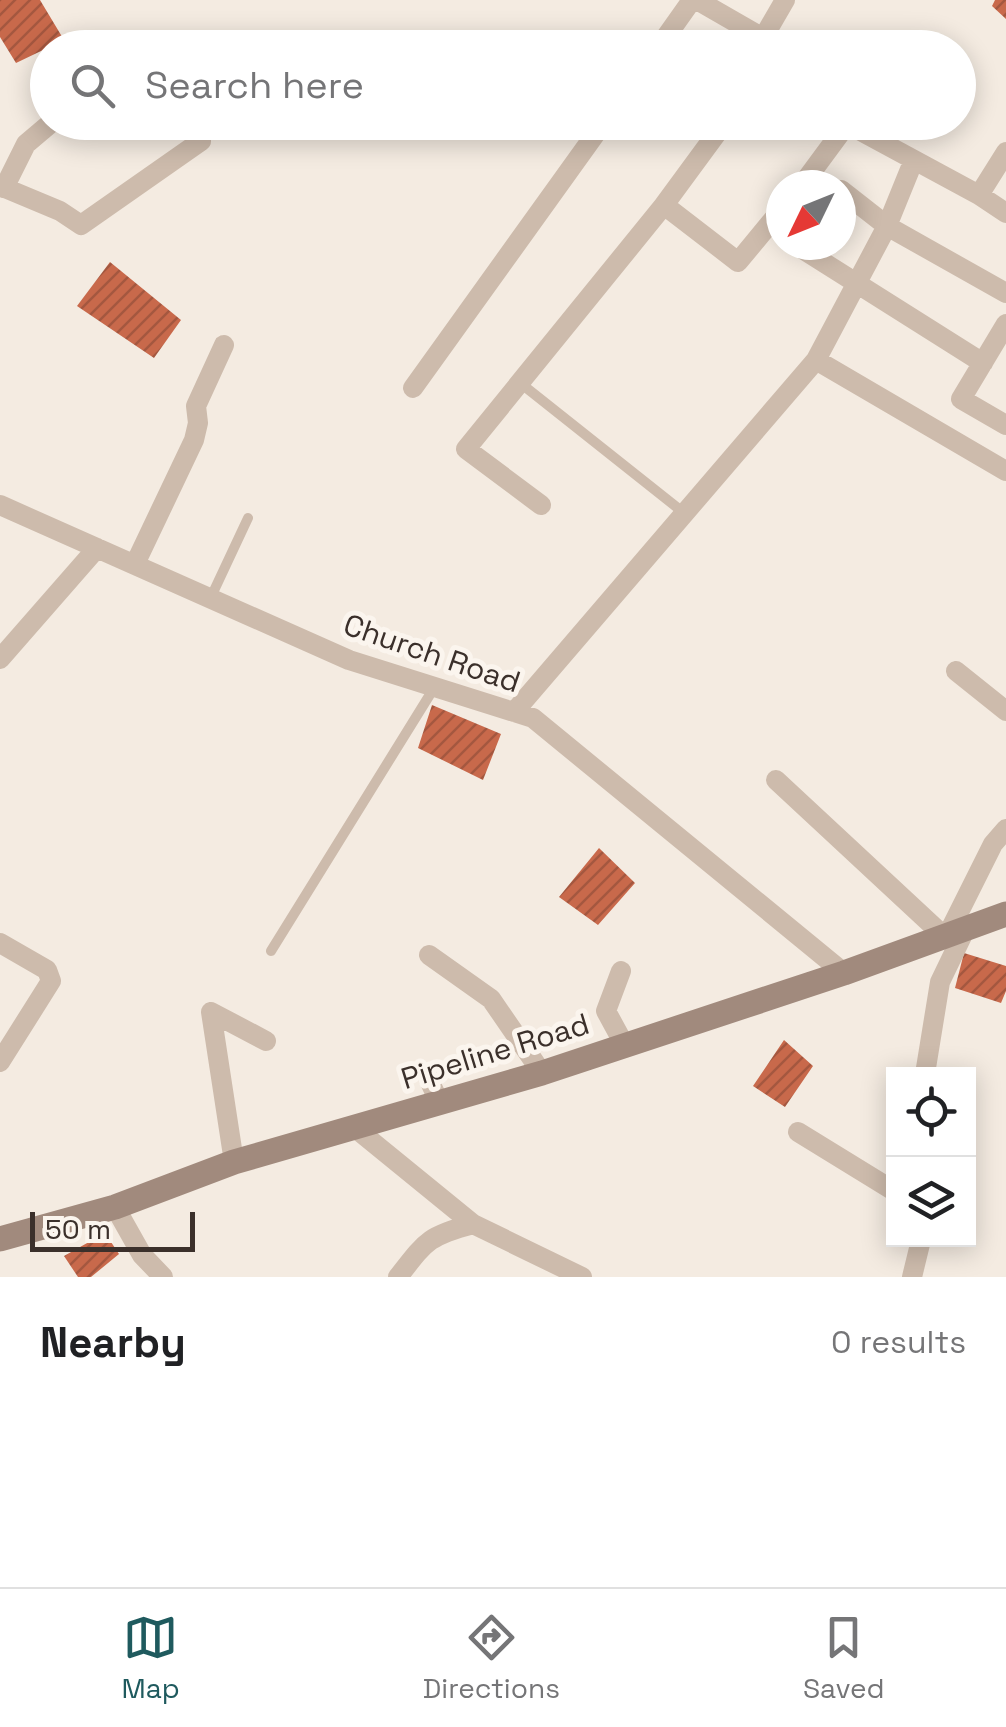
<!DOCTYPE html>
<html lang="en">
<head>
<meta charset="utf-8">
<style>
  :root { --surface:#fff; --page:#f6f6f6; --text:#202124; --muted:#757577; --line:#e0e0e0; --accent:#1f5a5e }
  body { margin:0; font-family:"Space Grotesk",sans-serif; background:var(--page); color:var(--text) }
  .controls { position:absolute; right:30px; bottom:30px; display:grid; overflow:hidden; border-radius:0px; box-shadow:0 5px 25px #0003 }
  .controls button { width:90px; height:90px; display:grid; place-items:center; padding:0; border:0; border-bottom:2px solid var(--line); background:var(--surface); color:var(--text); font:50px sans-serif }
  .compass { position:absolute; left:766px; top:170px; width:90px; height:90px; border-radius:50%; background:var(--surface); box-shadow:0 5px 25px #0003; rotate:227deg }
  .scale { position:absolute; left:30px; bottom:25px; width:165px; box-sizing:border-box; padding-left:10px; border:5px solid #3b302b; border-top:0; font-size:28px; line-height:35px; white-space:nowrap; color:#3b302b; -webkit-text-stroke:8px #fbf5ee; paint-order:stroke }
  .list { margin:0; padding:0; list-style:none }
  h2 { display:flex; justify-content:space-between; align-items:center; height:130px; margin:0; padding:0 40px; font-size:42px }
  h2 small { font-size:32px; font-weight:400; color:var(--muted) }
  .icon { flex:none; width:55px; height:55px; fill:none; stroke:currentColor; stroke-width:2; stroke-linecap:round; stroke-linejoin:round }
  .map { position:relative; flex:none; width:1006px; height:1277px; overflow:hidden }
  .search { position:absolute; background:var(--surface); box-shadow:0 5px 25px #0003; left:30px; right:30px; top:30px; height:110px; display:flex; align-items:center; gap:25px; box-sizing:border-box; padding:0 35px; border-radius:55px; color:var(--muted); font-size:38px }
  .sheet { height:310px; background:var(--surface) }
  nav { display:flex; justify-content:space-around; align-items:center; box-sizing:border-box; height:140px; border-top:2px solid var(--line); background:var(--surface); font-size:28px; color:var(--muted) }
  nav a { display:grid; justify-items:center; gap:5px }
  nav .on { color:var(--accent) }
  .map>svg:first-child { display:block }
  .building { fill:url(#building-hatch) }
  .lines { fill:none; stroke-linecap:round; stroke-linejoin:round }
  .lane { stroke:#cdbbac; stroke-width:10 }
  .street { stroke:#cdbbac; stroke-width:20 }
  .secondary { stroke:#a18a7d; stroke-width:25 }
  .labels { text-anchor:middle; dominant-baseline:central; stroke-width:10; stroke-linejoin:round; paint-order:stroke }
  .street-label { font-size:30px; fill:#3b302b; stroke:#fbf5ee }
</style>
</head>
<body>
<div class="map">
<svg width="1006" height="1277" viewBox="0 0 1006 1277">
  <defs>
    <pattern id="building-hatch" width="6" height="6" patternUnits="userSpaceOnUse" patternTransform="scale(2.5)"><rect width="6" height="6" fill="#c8694b"/><path d="M-1 1l2-2M0 6l6-6M5 7l2-2" fill="none" stroke="#a4573f"/></pattern>
  </defs>
  <rect width="100%" height="100%" fill="#f4ebe1"/>
  <path class="building" d="M0,0H40L64,40L16,63L0,37Z
    M995,0H1006V19L992,6Z
    M110,262L181,320L154,358L77,306Z
    M432,705L501,734L483,780L418,748Z
    M599,848L635,883L598,925L559,897Z
    M964,953L1006,966V991L1001,1003L955,988Z
    M784,1040L813,1066L785,1107L753,1086Z
    M105,1233L119,1254L91,1277H78L64,1256Z"/>
  <g class="lines">
    <path class="lane" d="M519,382L684,513
      M211,597L248,518
      M271,951L434,688"/>
    <path class="street" d="M697,0L763,38V48
      M763,38L785,0
      M658,48L692,0
      M725,122L664,205L738,262L781,210
      M844,122L979,195L1006,213
      M913,162L887,226L816,360L1006,471
      M802,185L847,124
      M0,186L60,211L81,225L201,141L198,122
      M4,188L26,144L52,122
      M841,190L887,226L1006,293
      M979,195L1006,152
      M796,245L983,363
      M1006,324L961,399L1006,425
      M413,388L604,122
      M0,505L349,660L533,718L844,973
      M541,505L466,449L664,205
      M135,564L194,440L198,423L196,406L224,345
      M0,659L97,548
      M956,671L1006,711
      M514,712L816,360
      M776,780L946,938L993,844L1006,829
      M0,943L47,970L51,981L0,1062
      M429,955L491,999L542,1073
      M621,971L606,1011L625,1046
      M426,1073L439,1102
      M925,1074L940,982L965,930
      M354,1127L473,1224L582,1277
      M798,1132L894,1191
      M234,1162L211,1012L266,1041
      M115,1207L142,1255L163,1277
      M398,1277C426,1241 428,1236 473,1224
      M912,1277L921,1240"/>
    <path class="secondary" d="M0,1239L115,1207L234,1162L542,1073L844,973L1006,914"/>
  </g>
  <g class="labels">
    <g class="street-label">
      <text transform="translate(432 653) rotate(19)">Church Road</text>
      <text transform="translate(495 1051) rotate(-17)">Pipeline Road</text>
    </g>
  </g>
</svg>
<div class="controls">
<button><svg class="icon" aria-label="locate" viewBox="0 0 24 24"><circle cx="12" cy="12" r="6"/><path d="M12 2v4M12 18v4M2 12h4M18 12h4"/></svg></button>
<button><svg class="icon" aria-label="layers" viewBox="0 0 24 24"><path d="M12 4l9 5-9 5-9-5zM3 14l9 5 9-5"/></svg></button>
</div>
<svg class="compass" viewBox="-18 -18 36 36"><path d="M0-13l5 13h-10z" fill="#e53935"/><path d="M0 13l5-13h-10z" fill="#757577"/></svg>
<div class="scale">50 m</div>
<div class="search"><svg class="icon" aria-label="search" viewBox="0 0 24 24"><circle cx="10" cy="10" r="6"/><path d="M15 15l6 6"/></svg>Search here</div>
</div>
<section class="sheet">
<h2>Nearby<small>0 results</small></h2>
<ul class="list">
</ul>
</section>
<nav>
<a class="on"><svg class="icon" aria-label="map" viewBox="0 0 24 24"><path d="M3 6l6-2 6 2 6-2v14l-6 2-6-2-6 2zM9 4v14M15 6v14"/></svg>Map</a>
<a><svg class="icon" aria-label="directions" viewBox="0 0 24 24"><path d="M12 3l9 9-9 9-9-9zM9 14v-3h6M13 9l2 2-2 2"/></svg>Directions</a>
<a><svg class="icon" aria-label="saved" viewBox="0 0 24 24"><path d="M7 4h10v16l-5-4-5 4z"/></svg>Saved</a>
</nav>
</body>
</html>
